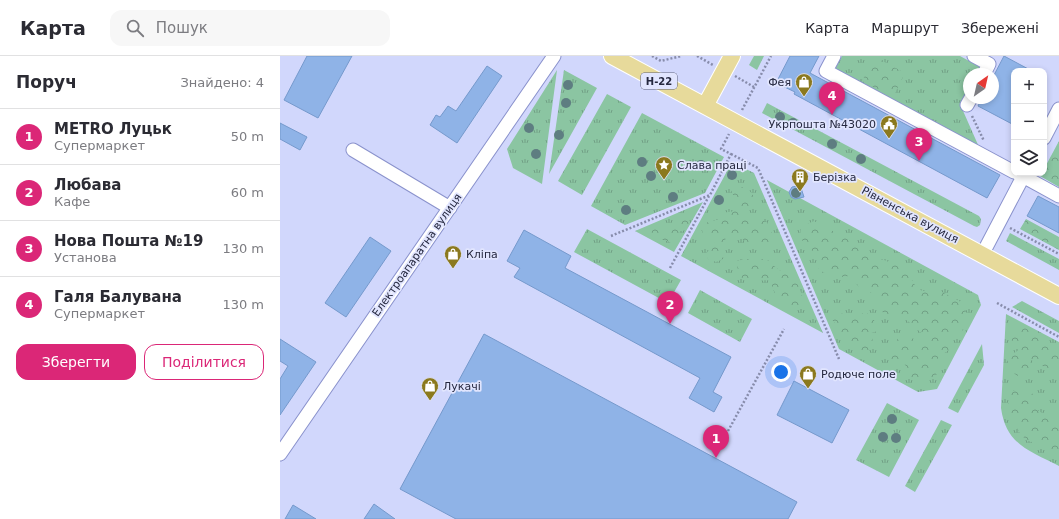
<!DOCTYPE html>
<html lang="uk">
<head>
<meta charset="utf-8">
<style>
  :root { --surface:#fff; --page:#f7f7f7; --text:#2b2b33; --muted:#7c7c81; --line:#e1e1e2; --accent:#db2777 }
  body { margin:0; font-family:"DejaVu Sans",sans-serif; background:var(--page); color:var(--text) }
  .controls { position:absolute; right:12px; top:12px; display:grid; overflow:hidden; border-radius:8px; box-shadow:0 2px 6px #0003 }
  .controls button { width:36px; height:36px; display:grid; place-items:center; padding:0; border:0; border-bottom:1px solid var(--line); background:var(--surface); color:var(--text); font:20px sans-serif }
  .compass { position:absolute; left:683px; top:12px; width:36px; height:36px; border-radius:50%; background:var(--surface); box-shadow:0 2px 6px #0003; rotate:34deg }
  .you { position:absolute; left:501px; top:316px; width:14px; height:14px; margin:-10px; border:3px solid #fff; border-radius:50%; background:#1a73e8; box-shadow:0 0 0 6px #1a73e833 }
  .badge { display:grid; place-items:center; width:26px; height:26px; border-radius:50%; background:var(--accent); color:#fff; font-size:13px; font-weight:700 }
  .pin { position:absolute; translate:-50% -33px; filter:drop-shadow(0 1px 2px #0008) }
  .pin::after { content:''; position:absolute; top:21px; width:14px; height:12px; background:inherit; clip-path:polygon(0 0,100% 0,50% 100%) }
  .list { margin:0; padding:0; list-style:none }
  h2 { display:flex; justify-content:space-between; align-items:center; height:52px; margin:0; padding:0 16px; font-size:17px }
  h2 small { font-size:13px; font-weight:400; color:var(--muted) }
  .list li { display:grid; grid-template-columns:26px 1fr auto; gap:12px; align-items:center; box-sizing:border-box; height:56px; padding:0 16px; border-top:1px solid var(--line) }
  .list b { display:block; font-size:15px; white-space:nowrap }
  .list p { margin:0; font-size:13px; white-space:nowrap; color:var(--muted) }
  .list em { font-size:13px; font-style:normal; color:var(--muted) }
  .actions { display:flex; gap:8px; padding:12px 16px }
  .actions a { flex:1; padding:9px 0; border:1px solid var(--accent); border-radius:12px; text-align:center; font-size:14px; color:var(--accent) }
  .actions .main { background:var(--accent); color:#fff }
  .icon { flex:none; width:22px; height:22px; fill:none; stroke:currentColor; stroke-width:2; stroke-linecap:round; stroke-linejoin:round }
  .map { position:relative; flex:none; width:779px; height:463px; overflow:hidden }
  header { display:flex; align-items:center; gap:24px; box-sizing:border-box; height:56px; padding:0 20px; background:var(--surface); border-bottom:1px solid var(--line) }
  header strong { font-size:19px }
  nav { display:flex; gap:22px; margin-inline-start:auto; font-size:14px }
  .search { width:280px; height:36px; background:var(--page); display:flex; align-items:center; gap:10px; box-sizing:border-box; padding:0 14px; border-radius:12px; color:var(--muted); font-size:15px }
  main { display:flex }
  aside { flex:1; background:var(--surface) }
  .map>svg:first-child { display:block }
  .grass { fill:url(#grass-tufts) }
  .forest { fill:url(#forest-crowns) }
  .building { fill:#8fb3e7; stroke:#7599cc }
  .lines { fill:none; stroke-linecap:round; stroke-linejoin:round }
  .minor-casing { stroke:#8a92cc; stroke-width:15 }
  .major-casing { stroke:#fff; stroke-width:18 }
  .path { stroke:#878cab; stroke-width:2.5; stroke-dasharray:2 2; stroke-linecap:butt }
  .minor { stroke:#fff; stroke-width:13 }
  .major { stroke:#e7da9b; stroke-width:16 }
  .tree { fill:#5e7d81 }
  .labels { text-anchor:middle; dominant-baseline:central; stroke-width:3.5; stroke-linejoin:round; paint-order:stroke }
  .shield { fill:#e1e5fe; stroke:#5d6178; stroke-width:1 }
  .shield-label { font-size:10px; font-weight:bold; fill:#25283f }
  .poi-label { font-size:11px; fill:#25283f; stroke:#e1e5fe; text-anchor:start }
  .street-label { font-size:11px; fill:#25283f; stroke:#e1e5fe }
</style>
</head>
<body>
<header>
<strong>Карта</strong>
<div class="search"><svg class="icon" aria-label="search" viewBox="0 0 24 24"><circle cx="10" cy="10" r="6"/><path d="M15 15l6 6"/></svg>Пошук</div>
<nav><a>Карта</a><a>Маршрут</a><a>Збережені</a></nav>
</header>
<main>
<aside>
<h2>Поруч<small>Знайдено: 4</small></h2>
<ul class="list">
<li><span class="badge">1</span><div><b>METRO Луцьк</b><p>Супермаркет</p></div><em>50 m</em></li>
<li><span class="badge">2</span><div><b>Любава</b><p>Кафе</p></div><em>60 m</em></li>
<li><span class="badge">3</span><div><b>Нова Пошта №19</b><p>Установа</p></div><em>130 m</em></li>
<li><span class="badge">4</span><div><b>Галя Балувана</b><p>Супермаркет</p></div><em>130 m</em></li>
</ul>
<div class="actions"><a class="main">Зберегти</a><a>Поділитися</a></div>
</aside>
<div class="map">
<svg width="779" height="463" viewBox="0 0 779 463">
  <defs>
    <pattern id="grass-tufts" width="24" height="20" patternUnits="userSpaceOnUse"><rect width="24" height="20" fill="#8bc5a2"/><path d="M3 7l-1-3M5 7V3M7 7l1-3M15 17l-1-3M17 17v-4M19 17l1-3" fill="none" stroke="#71a085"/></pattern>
    <pattern id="forest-crowns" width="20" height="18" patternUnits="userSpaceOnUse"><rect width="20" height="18" fill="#8bc5a2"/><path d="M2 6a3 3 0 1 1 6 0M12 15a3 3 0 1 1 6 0" fill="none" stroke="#71a085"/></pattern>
  </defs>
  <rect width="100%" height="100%" fill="#d1d7fc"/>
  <path class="grass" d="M474,0H484L477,14L469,9Z
    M562,0H680L700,11L696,18H689V32L680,48L699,91L555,13Z
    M277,14L262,128L233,112L227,93Z
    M284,14L317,32L269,118Z
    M327,38L351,51L302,139L278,125Z
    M487,47L699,160L701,163L700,169L697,171L694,170L482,57Z
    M362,57L444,101L425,137L345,169L311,150Z
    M452,106L474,117L543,277L401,200Z
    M487,124L698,239L701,249L657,333L638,336L559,293Z
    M423,146L394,196L355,175Z
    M307,173L401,224L388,247L294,196Z
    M730,177L779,203V214L726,185Z
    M420,234L472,263L460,286L408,257Z
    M742,245L779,265V277L732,251Z
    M726,258L779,286V410C750,395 726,389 721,352Z
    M702,288L704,309L678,357L668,352Z
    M607,347L639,364L609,421L576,404Z
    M661,364L672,369L635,436L625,430Z"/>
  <path class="forest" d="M595,1L625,17L613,41L582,25Z
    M779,85V131L760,120L762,117H764V113Z
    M455,128L469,134L477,145L473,151L467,156L474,161L486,165L492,175V185L484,190L468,187L455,178H446L443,203L436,206L428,203L427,196L436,188L423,180L422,173L425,167L440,163L442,157L461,154C458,146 453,140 450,132Z
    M402,161L409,164V168L407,169C406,174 404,175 400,175L398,185L393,188L387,185L379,183L371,176L372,172L380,169H388Z
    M746,163L779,181V194L740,173Z
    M534,165L575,187L599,202L624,212L635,229L642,235H660L681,246L687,258L683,274L671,282V292L658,302L657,318C647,326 638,331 627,320L628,313L623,306H610L609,295L622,277L632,278L635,289H642L647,282L620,258H605L600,254V240L581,233L569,220L554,222L539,214L536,199L520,182L521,171Z
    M466,203H486L499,214L508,217L516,224L522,239L523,250L512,253L497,242L492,230L488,224L466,226L459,219L456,205Z
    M552,256C568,256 569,266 585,256C593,261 596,265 598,275L591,277L593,286L592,293C575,297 569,293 558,281L559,272L549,260Z
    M744,271L779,294V318C768,315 762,308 751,304L748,316L738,320L733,317L727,304L732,298L741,293L732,287L730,272Z
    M739,330C751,336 759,339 757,354L772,363L779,360V401L770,396L763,390L746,384L739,376L728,349L730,338Z"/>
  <path class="building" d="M27,0H72L38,62L4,44Z
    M510,0H539L530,17L720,119L707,142L514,38L515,36L496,27Z
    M724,0L752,15H734V69L698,50L702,42H713V21Z
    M207,10L222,20L177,87L150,69L156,59L160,61L168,50L176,55Z
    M0,67L27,81L20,94L0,83Z
    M517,130L521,132L524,141L515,143L511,141L509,136L512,131Z
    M758,140L779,151V177L747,160Z
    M244,174L291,200L285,212L451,301L433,336L442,341L434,356L409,342L420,322L234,221L240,212L227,205Z
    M90,181L111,195L66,261L45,247Z
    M204,278L517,446L508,463H176L120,433Z
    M0,283L36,306L0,359V323L8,310L0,305Z
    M514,325L569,354L552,387L497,359Z
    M94,448L115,463H84Z
    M13,449L36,463H5Z"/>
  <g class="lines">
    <g class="minor-casing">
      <path id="minor" d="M554,0L546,15L734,116
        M694,0L709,8L704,18
        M687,49L691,42
        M764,82L779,53
        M73,94L170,152
        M737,117L779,140
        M702,199L745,117
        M0,398L274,0"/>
    </g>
    <g class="major-casing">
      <path id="major" d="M332,0L779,240
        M425,50L452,0"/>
    </g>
    <path class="path" d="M372,0L381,5L401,0
      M417,0L433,9
      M455,20L474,31
      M462,54L491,0
      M692,60L704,85
      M451,98L478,112L559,303
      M730,172L779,198
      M331,180L430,139L451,98L441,93L449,78
      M390,212L429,140
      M717,247L779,281
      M448,375L504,273"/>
    <use href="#minor" class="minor"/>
    <use href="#major" class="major"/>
  </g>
  <g class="tree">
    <circle cx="288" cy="29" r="5"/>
    <circle cx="286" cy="47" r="5"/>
    <circle cx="500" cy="61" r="5"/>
    <circle cx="513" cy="67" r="5"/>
    <circle cx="249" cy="72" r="5"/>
    <circle cx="279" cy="79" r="5"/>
    <circle cx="552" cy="88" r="5"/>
    <circle cx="256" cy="98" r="5"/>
    <circle cx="581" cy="103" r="5"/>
    <circle cx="362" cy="106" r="5"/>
    <circle cx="421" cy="109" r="5"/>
    <circle cx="452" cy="119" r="5"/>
    <circle cx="371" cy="120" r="5"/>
    <circle cx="516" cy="137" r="5"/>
    <circle cx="393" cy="141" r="5"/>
    <circle cx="439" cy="144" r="5"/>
    <circle cx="346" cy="154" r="5"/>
    <circle cx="612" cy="363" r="5"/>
    <circle cx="603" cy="381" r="5"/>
    <circle cx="616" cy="382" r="5"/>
  </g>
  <defs>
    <g id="shop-pin" transform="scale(0.9)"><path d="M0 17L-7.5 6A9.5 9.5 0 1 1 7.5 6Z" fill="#8b791e" stroke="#e1e5fe"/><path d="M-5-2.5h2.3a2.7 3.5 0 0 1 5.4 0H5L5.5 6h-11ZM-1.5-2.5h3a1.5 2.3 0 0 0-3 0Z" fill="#fff"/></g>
    <g id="civic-pin" transform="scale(0.9)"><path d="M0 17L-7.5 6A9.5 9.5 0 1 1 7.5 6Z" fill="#8b791e" stroke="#e1e5fe"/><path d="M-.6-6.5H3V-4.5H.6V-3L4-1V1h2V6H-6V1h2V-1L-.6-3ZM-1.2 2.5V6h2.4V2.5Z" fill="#fff"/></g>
    <g id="sight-pin" transform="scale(0.9)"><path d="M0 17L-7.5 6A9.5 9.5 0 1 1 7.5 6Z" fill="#8b791e" stroke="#e1e5fe"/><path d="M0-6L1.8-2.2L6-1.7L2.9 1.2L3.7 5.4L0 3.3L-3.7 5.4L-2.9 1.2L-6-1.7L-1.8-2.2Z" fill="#fff"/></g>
    <g id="building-pin" transform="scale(0.9)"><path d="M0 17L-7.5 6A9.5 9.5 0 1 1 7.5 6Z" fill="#8b791e" stroke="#e1e5fe"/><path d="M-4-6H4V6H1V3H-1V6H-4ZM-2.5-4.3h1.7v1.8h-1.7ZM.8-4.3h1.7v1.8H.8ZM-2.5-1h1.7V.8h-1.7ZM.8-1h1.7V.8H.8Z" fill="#fff"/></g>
  </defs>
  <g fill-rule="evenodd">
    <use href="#shop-pin" x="524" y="26"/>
    <use href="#civic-pin" x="609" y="68"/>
    <use href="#sight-pin" x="384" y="109"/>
    <use href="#building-pin" x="520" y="121"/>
    <use href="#shop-pin" x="173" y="198"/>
    <use href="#shop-pin" x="528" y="318"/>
    <use href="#shop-pin" x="150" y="330"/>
  </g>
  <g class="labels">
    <rect class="shield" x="361" y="17" width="36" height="16" rx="3"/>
    <g class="shield-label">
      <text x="379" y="25">Н-22</text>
    </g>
    <g class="poi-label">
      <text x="511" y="26" text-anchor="end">Фея</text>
      <text x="596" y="68" text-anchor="end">Укрпошта №43020</text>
      <text x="397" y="109">Слава праці</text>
      <text x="533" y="121">Берізка</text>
      <text x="186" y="198">Кліпа</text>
      <text x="541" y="318">Родюче поле</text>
      <text x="163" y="330">Лукачі</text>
    </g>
    <g class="street-label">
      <text transform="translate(630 159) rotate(28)">Рівненська вулиця</text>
      <text transform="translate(137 199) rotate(-55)">Електроапаратна вулиця</text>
    </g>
  </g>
</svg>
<div class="controls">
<button>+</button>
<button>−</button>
<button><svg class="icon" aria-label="layers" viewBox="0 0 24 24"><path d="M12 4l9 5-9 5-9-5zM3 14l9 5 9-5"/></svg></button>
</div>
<svg class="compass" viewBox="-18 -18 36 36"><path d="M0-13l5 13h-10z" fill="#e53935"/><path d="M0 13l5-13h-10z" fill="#7c7c81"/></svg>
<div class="you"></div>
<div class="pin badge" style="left:436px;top:402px">1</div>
<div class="pin badge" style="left:390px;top:268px">2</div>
<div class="pin badge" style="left:639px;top:105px">3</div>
<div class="pin badge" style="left:552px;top:59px">4</div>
</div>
</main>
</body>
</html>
